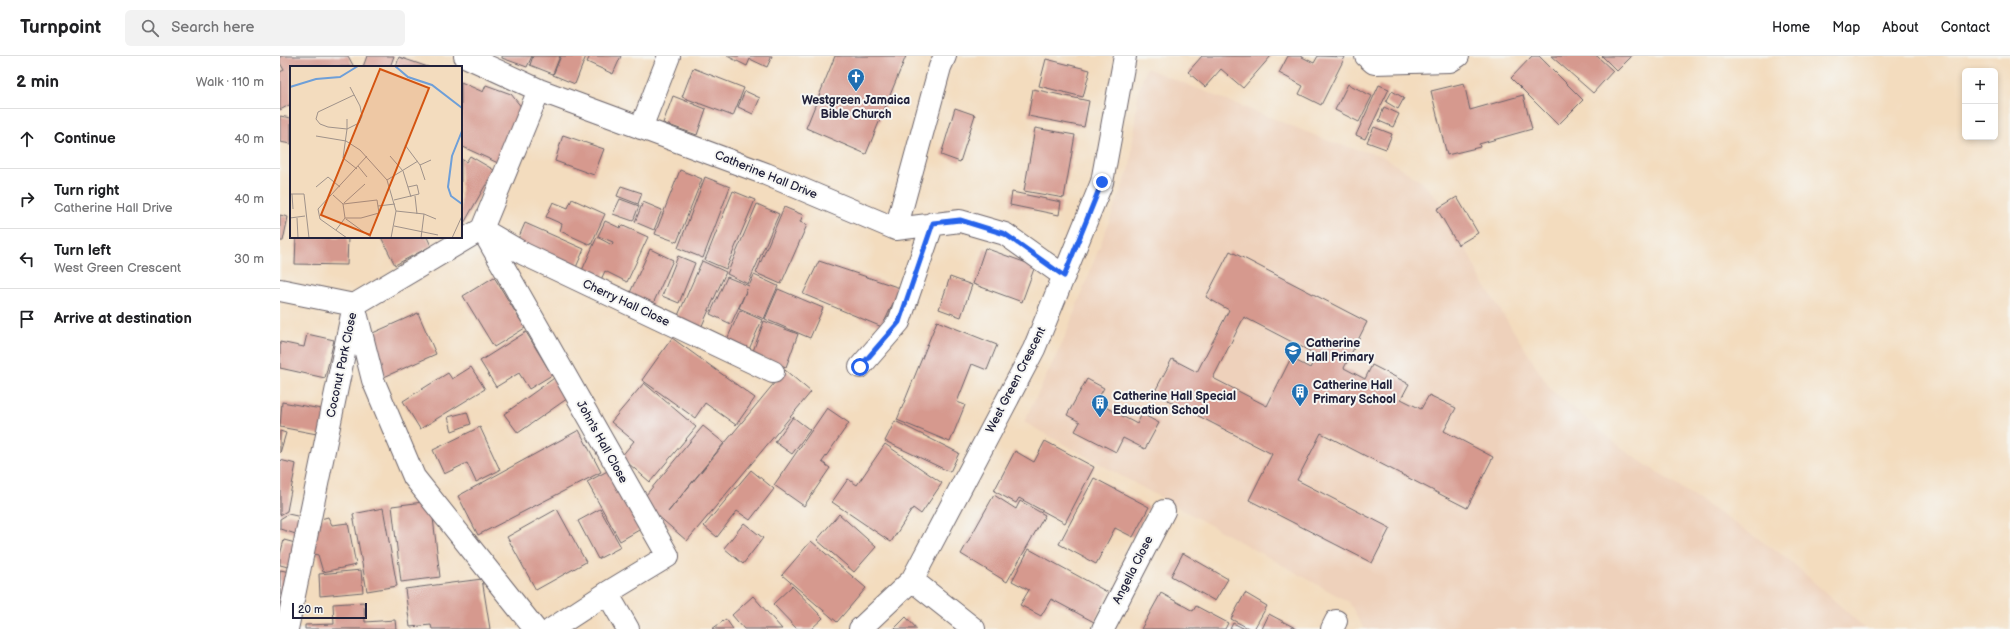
<!DOCTYPE html>
<html lang="en">
<head>
<meta charset="utf-8">
<style>
  :root { --surface:#fff; --page:#f2f2f2; --text:#202124; --muted:#757577; --line:#e0e0e0 }
  body { margin:0; font-family:"Balsamiq Sans",sans-serif; background:var(--page); color:var(--text) }
  .controls { position:absolute; right:12px; top:12px; display:grid; overflow:hidden; border-radius:6px; box-shadow:0 2px 6px #0003 }
  .controls button { width:36px; height:36px; display:grid; place-items:center; padding:0; border:0; border-bottom:1px solid var(--line); background:var(--surface); color:var(--text); font:20px sans-serif }
  .scale { position:absolute; left:12px; bottom:10px; width:75px; box-sizing:border-box; padding-left:4px; border:2px solid #22223b; border-top:0; font-size:11px; line-height:14px; white-space:nowrap; color:#22223b; -webkit-text-stroke:3px #f6f6f2; paint-order:stroke }
  .stop { position:absolute; width:12px; height:12px; margin:-9px; border:3px solid #2563eb; border-radius:50%; background:#fff }
  .stop.end { background:#2563eb; border-color:#fff; box-shadow:0 1px 4px #0008 }
  .list { margin:0; padding:0; list-style:none }
  h2 { display:flex; justify-content:space-between; align-items:center; height:52px; margin:0; padding:0 16px; font-size:17px }
  h2 small { font-size:13px; font-weight:400; color:var(--muted) }
  .list li { display:grid; grid-template-columns:26px 1fr auto; gap:12px; align-items:center; box-sizing:border-box; height:60px; padding:0 16px; border-top:1px solid var(--line) }
  .list b { display:block; font-size:15px; white-space:nowrap }
  .list p { margin:0; font-size:13px; white-space:nowrap; color:var(--muted) }
  .list em { font-size:13px; font-style:normal; color:var(--muted) }
  .icon { flex:none; width:22px; height:22px; fill:none; stroke:currentColor; stroke-width:2; stroke-linecap:round; stroke-linejoin:round }
  .map { position:relative; flex:none; width:1730px; height:573px; overflow:hidden }
  header { display:flex; align-items:center; gap:24px; box-sizing:border-box; height:56px; padding:0 20px; background:var(--surface); border-bottom:1px solid var(--line) }
  header strong { font-size:19px }
  nav { display:flex; gap:22px; margin-inline-start:auto; font-size:14px }
  .search { width:280px; height:36px; background:var(--page); display:flex; align-items:center; gap:10px; box-sizing:border-box; padding:0 14px; border-radius:6px; color:var(--muted); font-size:15px }
  main { display:flex }
  aside { flex:1; background:var(--surface) }
  .map>svg:first-child { display:block }
  .built { fill:#eed1bb }
  .building { fill:#d6998e; fill-rule:evenodd }
  .lines { fill:none; stroke-linecap:round; stroke-linejoin:round }
  .minor-casing { stroke:#6b6369; stroke-width:24 }
  .minor { stroke:#fff; stroke-width:22 }
  .route { stroke:#2563eb; stroke-width:5 }
  .labels { text-anchor:middle; dominant-baseline:central; stroke-width:4; stroke-linejoin:round; paint-order:stroke }
  .poi-label { font-size:12px; font-weight:bold; fill:#22223b; stroke:#f6f6f2; text-anchor:start }
  .street-label { font-size:12px; fill:#22223b; stroke:#f6f6f2 }
  .inset-river { fill:none; stroke:#6e9fd8; stroke-width:2 }
  .inset-road { fill:none; stroke:#9f928a; stroke-width:1 }
  .view { fill:#d45411; fill-opacity:0.15; stroke:#d45411; stroke-width:2 }
  .inset-edge { fill:none; stroke:#22223b; stroke-width:2 }
</style>
</head>
<body>
<header>
<strong>Turnpoint</strong>
<div class="search"><svg class="icon" aria-label="search" viewBox="0 0 24 24"><circle cx="10" cy="10" r="6"/><path d="M15 15l6 6"/></svg>Search here</div>
<nav><a>Home</a><a>Map</a><a>About</a><a>Contact</a></nav>
</header>
<main>
<aside>
<h2>2 min<small>Walk · 110 m</small></h2>
<ul class="list">
<li><svg class="icon" aria-label="ahead" viewBox="0 0 24 24"><path d="M12 20V5M6 11l6-6 6 6"/></svg><div><b>Continue</b></div><em>40 m</em></li>
<li><svg class="icon" aria-label="right" viewBox="0 0 24 24"><path d="M7 20v-9h11M14 6l5 5-5 5"/></svg><div><b>Turn right</b><p>Catherine Hall Drive</p></div><em>40 m</em></li>
<li><svg class="icon" aria-label="left" viewBox="0 0 24 24"><path d="M17 20v-9H6M10 6l-5 5 5 5"/></svg><div><b>Turn left</b><p>West Green Crescent</p></div><em>30 m</em></li>
<li><svg class="icon" aria-label="arrive" viewBox="0 0 24 24"><path d="M6 21V4h12l-3 4 3 4H6"/></svg><div><b>Arrive at destination</b></div></li>
</ul>
</aside>
<div class="map">
<svg width="1730" height="573" viewBox="0 0 1730 573">
  <rect width="100%" height="100%" fill="#f6f6f2"/>
  <filter id="ink" filterUnits="userSpaceOnUse"><feTurbulence type="fractalNoise" baseFrequency=".025" numOctaves="2"/><feDisplacementMap in="SourceGraphic" scale="8" xChannelSelector="R" yChannelSelector="G"/><feConvolveMatrix kernelMatrix="1 2 1 2 8 2 1 2 1" color-interpolation-filters="sRGB"/></filter>
  <filter id="wash" filterUnits="userSpaceOnUse"><feTurbulence type="fractalNoise" baseFrequency=".012" numOctaves="4" result="noise"/><feDisplacementMap in="SourceGraphic" scale="16" xChannelSelector="R" yChannelSelector="G"/><feGaussianBlur stdDeviation="0.9" result="paint"/><feColorMatrix in="noise" values="0 0 0 0 0 0 0 0 0 0 0 0 0 0 0 0 0 1.4 0 .05"/><feComposite in="paint" operator="in"/></filter>
  <g filter="url(#wash)">
    <rect width="100%" height="100%" fill="#f3dcbe"/>
    <path class="built" d="M866,12L1054,87L1102,100L1142,126L1168,154L1200,222L1271,334L1348,397L1507,502L1586,573H1084L1069,546L744,366L784,283L850,111L858,36Z"/>
    <g id="blocks">
      <path class="building" d="M0,0H68L74,11H11V48L0,54V16L4,14L0,7Z
        M87,0H114L110,11H83Z
        M222,0H252L247,11L222,2Z
        M253,0H280L273,18L250,9Z
        M281,0H306L295,28L273,19Z
        M310,0H341L333,18L307,6Z
        M447,0H492L487,11L470,3L467,10Z
        M555,0H626L586,98L526,72Z
        M922,0H991L963,32L941,13L925,31L908,16Z
        M1008,0H1020L1034,7L1038,0L1065,1L1041,49L1019,38L1023,30L999,17Z
        M1252,0H1259L1303,44L1278,69L1231,22Z
        M1271,0H1317L1333,15L1313,37Z
        M1322,0H1352L1337,15Z
        M119,1L148,11H116Z
        M766,3L810,14L803,41L759,30Z
        M413,12L464,32L453,60L402,41Z
        M181,26L203,36L206,29L231,38L242,52L218,107L181,90Z
        M1184,27L1190,54L1243,39L1252,73L1199,88L1200,91L1167,99L1151,35Z
        M1068,28L1092,40L1079,66L1055,54Z
        M1099,29L1109,33L1085,83L1076,79Z
        M753,33L809,45L804,71L748,60Z
        M465,35L480,42L473,58L458,51Z
        M1112,35L1124,42L1118,53L1106,46Z
        M393,40L426,53L417,79L383,67Z
        M1104,51L1119,58L1113,71L1099,65Z
        M675,52L695,59L680,106L661,99Z
        M0,60L11,62V88L0,86Z
        M1094,71L1112,78L1106,93L1087,86Z
        M755,72L795,79L784,142L744,135Z
        M283,79L324,93L314,119L275,105Z
        M190,100L214,114L183,169L181,168V103L186,106Z
        M400,114L422,123L397,186L375,178Z
        M425,121L450,131L423,202L398,192Z
        M341,130L362,137L358,148L337,140Z
        M453,135L475,144L446,213L425,204Z
        M732,136L781,146L779,159L730,149Z
        M1177,141L1198,177L1178,189L1157,153Z
        M292,143L325,158L311,189L280,175L282,168L266,161L273,146L288,152Z
        M340,143L359,150L353,165L333,158Z
        M363,146L382,154L374,174L355,166Z
        M477,148L499,158L468,228L447,218Z
        M504,151L523,159L520,166L527,169L501,228L476,217Z
        M0,159L8,161L3,185H0Z
        M325,165L340,172L341,169L368,181L347,226L325,215L319,228L300,219L317,181L332,189L333,186L318,180Z
        M245,167L304,193L294,216L235,190Z
        M16,181H68L67,209L15,208Z
        M101,181H147L151,190L115,209Z
        M705,192L755,210L742,246L693,228Z
        M370,193L393,204L371,252L348,241Z
        M950,195L1087,266L1064,312L1085,323L1092,309L1129,328L1121,343L1141,353L1149,339L1176,352L1164,375L1213,401L1187,452L1041,377L1017,424L1110,472L1092,507L969,444L992,398L874,337L892,303L917,316L949,254L926,241ZM964,261L1037,299L1030,312L1011,302L987,350L933,322Z
        M398,200L415,207L399,247L382,240Z
        M422,205L446,216L420,274L396,264Z
        M539,205L620,232L602,271L523,238Z
        M474,219L498,230L484,263L459,252L467,233L451,268L430,258L447,221L469,230Z
        M214,221L245,272L214,291L183,240Z
        M670,221L692,229L681,261L659,253Z
        M498,233L543,252L530,282L485,263Z
        M460,254L482,264L467,298L445,288Z
        M138,257L156,298L104,321L86,280Z
        M484,265L518,278L506,311L472,298Z
        M657,265L717,289L707,314L692,308L677,346L685,349L670,386L617,364Z
        M246,276L272,319L249,333L239,317L216,331L200,305Z
        M27,278L54,284L45,322L0,312V286L24,291Z
        M392,282L475,342L456,369L425,347L415,362L362,324Z
        M191,311L205,333L140,373L123,345L168,317L172,323Z
        M505,314L531,336L407,485L361,445L423,370L444,387L388,456Z
        M277,320L291,340L238,377L224,358Z
        M807,323L824,332L816,346L857,368L862,358L879,367L865,393L843,382L836,396L795,375L800,366L787,359Z
        M364,327L416,371L370,426L341,401L354,385L331,366Z
        M2,346L47,354L42,379L0,371Z
        M547,352L569,367L542,406L550,412L524,450L494,429Z
        M187,356L191,368L172,375L168,361Z
        M513,361L530,374L512,398L495,386Z
        M615,365L679,397L670,416L605,385Z
        M200,371L220,414L196,426L187,407L164,418L153,394Z
        M299,374L321,416L198,479L178,440Z
        M0,375L6,377L0,397Z
        M765,385L814,411L785,467L739,442L736,447L714,435L735,395L754,406Z
        M605,388L662,427L641,458L633,452L611,486L552,446L568,423L577,429Z
        M0,404L16,408L7,455L0,459Z
        M333,412L366,470L340,485L307,426Z
        M471,414L494,433L470,464L457,455L437,481L424,470Z
        M814,422L869,451L853,481L835,472L816,508L779,488Z
        M714,439L736,453L740,445L765,459L727,526L681,498Z
        M151,445L160,521L121,526L112,450Z
        M103,452L117,530L87,535L73,458Z
        M277,453L306,506L256,534L227,481Z
        M320,453L341,491L318,503L298,465Z
        M8,458L26,462L25,481L0,473V463Z
        M559,458L596,491L574,516L537,484Z
        M48,461L52,469L68,467L76,509L43,516L38,499L26,496L37,464Z
        M464,467L483,482L463,508L444,492Z
        M4,484L19,488L12,512L0,509V499Z
        M531,485L586,532L557,566L502,519Z
        M749,493L829,537L814,566L771,543L761,560L740,549L749,534L732,525Z
        M903,497L948,523L935,545L891,520Z
        M0,514L11,516L0,561Z
        M81,514L83,536L40,540L39,518Z
        M202,523L210,573H152L151,569L130,571L125,533Z
        M512,530L543,562L531,573H517L493,548Z
        M881,537L913,555L916,550L948,567L945,573H861Z
        M965,537L987,550L974,573H970L951,563Z
        M473,540L502,573H464L452,559Z
        M84,546L85,566L115,564L116,573H25V569L54,568L53,548Z
        M989,558L1017,573H982Z
        M626,561L637,573H614Z
        M446,563L453,573H432Z
        M953,567L965,573H950Z"/>
    </g>
  </g>
  <g filter="url(#ink)">
    <use href="#blocks" fill-opacity="0" stroke="#6b6369" stroke-width="1"/>
    <g class="lines">
      <g class="minor-casing">
        <path id="minor" d="M185,0L259,34L486,118L616,173L680,165L725,178L784,220
          M1086,0L1094,7L1170,5L1178,0
          M361,72L389,0
          M202,173L388,500L327,537L272,573
          M616,173L660,11L665,0
          M203,174L244,198L493,316
          M0,234L74,249L202,173L259,34
          M74,249L93,324L134,421L255,573
          M580,311L619,266L653,167
          M632,524L694,573
          M327,537L348,573
          M7,573L73,254
          M580,573L632,524L754,293L822,126L845,0
          M823,573L884,455
          M1052,573L1056,565"/>
      </g>
      <use href="#minor" class="minor"/>
    </g>
  </g>
  <g class="lines" filter="url(#ink)">
    <path class="route" d="M580,311L619,266L653,167L680,164L725,178L784,220L822,126"/>
  </g>
  <defs>
    <g id="church-pin" transform="scale(0.9)"><path d="M0 17L-7.5 6A9.5 9.5 0 1 1 7.5 6Z" fill="#1f6fb2" stroke="#f6f6f2"/><path d="M-1.2-6h2.4v3.5h3.3v2.4h-3.3V6h-2.4V-.1h-3.3v-2.4h3.3Z" fill="#fff"/></g>
    <g id="school-pin" transform="scale(0.9)"><path d="M0 17L-7.5 6A9.5 9.5 0 1 1 7.5 6Z" fill="#1f6fb2" stroke="#f6f6f2"/><path d="M0-5L7-2L0 1L-7-2ZM-4 1L0 2.5L4 1V4Q0 6-4 4Z" fill="#fff"/></g>
    <g id="building-pin" transform="scale(0.9)"><path d="M0 17L-7.5 6A9.5 9.5 0 1 1 7.5 6Z" fill="#1f6fb2" stroke="#f6f6f2"/><path d="M-4-6H4V6H1V3H-1V6H-4ZM-2.5-4.3h1.7v1.8h-1.7ZM.8-4.3h1.7v1.8H.8ZM-2.5-1h1.7V.8h-1.7ZM.8-1h1.7V.8H.8Z" fill="#fff"/></g>
  </defs>
  <g fill-rule="evenodd">
    <use href="#church-pin" x="576" y="21"/>
    <use href="#school-pin" x="1013" y="294"/>
    <use href="#building-pin" x="1020" y="336"/>
    <use href="#building-pin" x="820" y="347"/>
  </g>
  <g class="labels">
    <g class="poi-label">
      <text x="576" y="44" text-anchor="middle">Westgreen Jamaica<tspan x="576" dy="14">Bible Church</tspan></text>
      <text x="1026" y="287">Catherine<tspan x="1026" dy="14">Hall Primary</tspan></text>
      <text x="1033" y="329">Catherine Hall<tspan x="1033" dy="14">Primary School</tspan></text>
      <text x="833" y="340">Catherine Hall Special<tspan x="833" dy="14">Education School</tspan></text>
    </g>
    <g class="street-label">
      <text transform="translate(486 119) rotate(22)">Catherine Hall Drive</text>
      <text transform="translate(346 247) rotate(25)">Cherry Hall Close</text>
      <text transform="translate(62 309) rotate(-78)">Coconut Park Close</text>
      <text transform="translate(736 324) rotate(-63)">West Green Crescent</text>
      <text transform="translate(322 386) rotate(61)">John's Hall Close</text>
      <text transform="translate(853 514) rotate(-63)">Angella Close</text>
    </g>
  </g>
  <g transform="translate(10 10)">
    <rect width="172" height="172" fill="#f3dcbe"/>
    <path class="inset-river" d="M105,0L118,11L142,19L172,42M0,21L26,13L50,11L68,0M172,65L162,90L158,121L161,130L172,138"/>
    <path class="inset-road" d="M64,29L28,46L26,53L30,58L38,61L57,63L53,92L67,103M57,53V63L69,57L72,50L70,40L60,21M26,70L56,75L70,84L97,114L106,145L101,172M115,79L130,99L135,114M100,90L113,105L121,131M130,99L141,94M68,100L77,111M97,114L128,95M26,121L38,111L50,121M0,128H14L19,172M2,128L3,143M43,129L53,138L55,152L46,164M125,130L127,148M104,134L129,128L127,119L118,121M54,137L75,118M53,138L87,134L89,147L71,152H55M88,140L105,138M106,145L134,148L146,153M0,152L15,150M7,152L8,172M56,153L82,172M104,160L148,169M57,172L30,153L28,143L77,90M131,172L134,148M162,172L172,150"/>
    <path class="view" d="M90,3L139,22L80,169L31,149Z"/>
    <rect width="172" height="172" class="inset-edge"/>
  </g>
</svg>
<div class="controls">
<button>+</button>
<button>−</button>
</div>
<div class="scale">20 m</div>
<div class="stop" style="left:580px;top:311px"></div>
<div class="stop end" style="left:822px;top:126px"></div>
</div>
</main>
</body>
</html>
